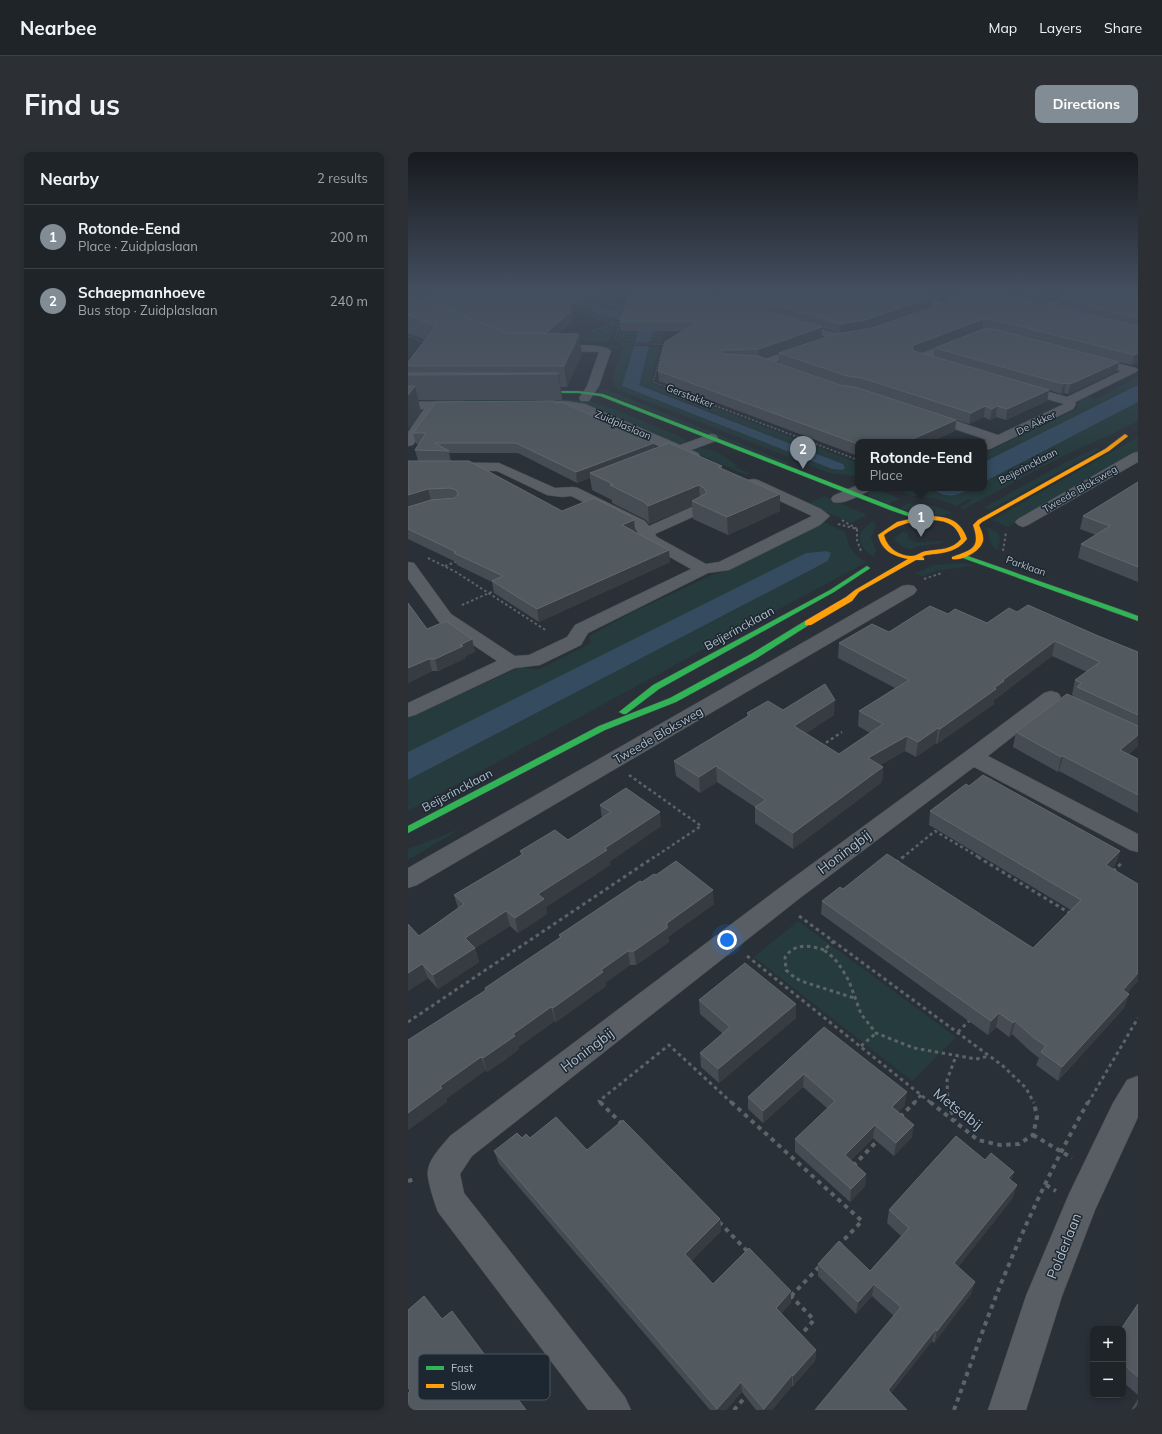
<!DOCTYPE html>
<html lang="en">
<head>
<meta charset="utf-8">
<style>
  :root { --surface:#1f2429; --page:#2c3035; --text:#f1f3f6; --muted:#a1a4a8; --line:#3c4146; --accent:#828c95 }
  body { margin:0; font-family:Mulish,sans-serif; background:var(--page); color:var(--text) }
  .controls { position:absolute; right:12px; bottom:12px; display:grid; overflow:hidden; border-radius:8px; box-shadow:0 2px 6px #0003 }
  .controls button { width:36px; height:36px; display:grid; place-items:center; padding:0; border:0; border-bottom:1px solid var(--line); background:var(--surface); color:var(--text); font:20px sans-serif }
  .you { position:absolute; left:319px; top:788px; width:14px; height:14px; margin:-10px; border:3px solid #fff; border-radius:50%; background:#1a73e8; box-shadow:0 0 0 6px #1a73e833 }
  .badge { display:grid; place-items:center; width:26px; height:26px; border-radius:50%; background:var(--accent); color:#fff; font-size:13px; font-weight:700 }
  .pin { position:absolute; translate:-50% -33px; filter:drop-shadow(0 1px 2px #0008) }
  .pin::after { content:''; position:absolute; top:21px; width:14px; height:12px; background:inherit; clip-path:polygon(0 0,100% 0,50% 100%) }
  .popup { position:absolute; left:447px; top:287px; width:132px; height:52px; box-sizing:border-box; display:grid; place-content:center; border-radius:8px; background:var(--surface); filter:drop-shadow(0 1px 3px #0005); font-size:13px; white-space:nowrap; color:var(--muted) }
  .popup b { font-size:15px; color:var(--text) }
  .popup::after { content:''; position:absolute; left:50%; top:100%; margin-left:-8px; border:8px solid transparent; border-top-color:var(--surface) }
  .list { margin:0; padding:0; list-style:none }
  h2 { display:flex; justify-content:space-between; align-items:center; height:52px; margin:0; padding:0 16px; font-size:17px }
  h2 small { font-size:13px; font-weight:400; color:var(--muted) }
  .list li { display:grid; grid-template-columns:26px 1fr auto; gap:12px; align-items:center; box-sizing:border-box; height:64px; padding:0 16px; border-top:1px solid var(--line) }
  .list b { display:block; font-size:15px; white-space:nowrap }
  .list p { margin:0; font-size:13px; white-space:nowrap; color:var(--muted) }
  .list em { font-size:13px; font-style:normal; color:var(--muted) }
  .map { position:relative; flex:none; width:730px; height:1258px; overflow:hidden; border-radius:8px }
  header { display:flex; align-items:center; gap:24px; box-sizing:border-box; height:56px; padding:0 20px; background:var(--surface); border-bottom:1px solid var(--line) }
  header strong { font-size:19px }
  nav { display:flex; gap:22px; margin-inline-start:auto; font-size:14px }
  .intro { display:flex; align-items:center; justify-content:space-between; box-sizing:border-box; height:96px; padding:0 24px }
  h1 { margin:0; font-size:28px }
  .button { padding:10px 18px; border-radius:8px; background:var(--accent); color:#fff; font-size:14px; font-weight:700 }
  main { display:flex; gap:24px; padding:0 24px }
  aside { flex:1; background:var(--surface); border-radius:8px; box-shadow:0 2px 6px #0003 }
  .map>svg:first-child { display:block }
  .green { fill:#263b3d }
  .water { fill:#354b60 }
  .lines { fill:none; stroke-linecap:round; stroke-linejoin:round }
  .street-casing { stroke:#474c52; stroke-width:1 }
  .fast-casing { stroke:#474c52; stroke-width:1 }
  .slow-casing { stroke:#474c52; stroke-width:1 }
  .path-far5 { stroke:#5c6369; stroke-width:1; stroke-dasharray:1.5 1.5; stroke-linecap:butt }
  .path-far4 { stroke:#5c6369; stroke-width:1.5; stroke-dasharray:2 2; stroke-linecap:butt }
  .path-far3 { stroke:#5c6369; stroke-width:2; stroke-dasharray:2.5 2.5; stroke-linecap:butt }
  .path-far2 { stroke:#5c6369; stroke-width:2.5; stroke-dasharray:3 3; stroke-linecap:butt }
  .path-far1 { stroke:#5c6369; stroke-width:3; stroke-dasharray:3.5 3.5; stroke-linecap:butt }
  .path { stroke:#5c6369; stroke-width:4; stroke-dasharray:4.5 4.5; stroke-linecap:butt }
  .street { fill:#595e65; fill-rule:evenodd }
  .fast { fill:#30b455; fill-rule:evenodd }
  .slow { fill:#ff9f0a; fill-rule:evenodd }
  .wall { fill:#464c53; fill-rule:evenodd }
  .shaded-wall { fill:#363c42 }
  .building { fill:#52595f; stroke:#616870 }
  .labels { text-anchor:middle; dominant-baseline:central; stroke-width:3; stroke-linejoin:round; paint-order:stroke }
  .far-street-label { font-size:10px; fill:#b2bdc8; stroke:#1c2732 }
  .street-label { font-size:12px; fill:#b2bdc8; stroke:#1c2732 }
  .near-street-label { font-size:14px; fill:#b2bdc8; stroke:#1c2732 }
  .key { fill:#1c2732; stroke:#49545f; stroke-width:1 }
  .key-label { font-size:11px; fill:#b2bdc8 }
</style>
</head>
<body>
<header>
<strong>Nearbee</strong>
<nav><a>Map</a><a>Layers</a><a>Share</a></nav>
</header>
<div class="intro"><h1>Find us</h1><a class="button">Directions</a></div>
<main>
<aside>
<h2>Nearby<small>2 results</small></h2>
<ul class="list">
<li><span class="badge">1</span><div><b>Rotonde-Eend</b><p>Place · Zuidplaslaan</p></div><em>200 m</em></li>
<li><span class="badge">2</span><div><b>Schaepmanhoeve</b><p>Bus stop · Zuidplaslaan</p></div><em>240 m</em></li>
</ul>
</aside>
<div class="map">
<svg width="730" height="1258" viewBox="0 0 730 1258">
  <rect width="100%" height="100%" fill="#293037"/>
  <path class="green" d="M125,138L232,175L227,191L208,189L211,180H221L222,175L213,176V174L114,140Z
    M144,138H157L257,171L253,190H242L247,173Z
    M206,175L201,190H144Z
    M190,194H226L214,234L424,317L435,318L437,316L435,312L231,232L241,194L251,195L243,231L450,311V323L447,324L421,321L208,237L205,233L207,230L204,228L214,196H187Z
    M730,225V233L576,310V301L669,257L671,249L679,244L688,247Z
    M190,236L200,238L381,311L377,313L189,239Z
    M54,247H157L181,249L203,256L276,286L278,290L273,293L186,256L52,251Z
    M730,250V269L702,283L657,303L556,357L552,355L564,348L561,347L549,354L530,347L505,344L483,336H529L528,339C540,350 551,339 563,336C567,335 572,336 576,336V330Z
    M730,285V300L600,375L584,368Z
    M289,296C306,296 317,305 330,314L327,315L342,321L338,323L283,299V297Z
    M688,296L693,297L582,358L575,356L660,309Z
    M467,336L492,347L480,352L461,344V339Z
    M416,344L459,363L444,371L399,352Z
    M510,351L526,354L545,361C527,366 508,361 491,356L499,352Z
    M466,369L468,375L463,385L468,399L465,405C448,392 446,380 466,369Z
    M416,370L437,380L442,396L451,406L459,410L302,494L0,659V628L420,409L423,401L418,399L398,401L0,600V566L113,515L130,518L183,491L181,484L223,461L306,422L312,421Z
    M579,375C592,380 595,384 589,398L582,391Z
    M496,379L500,382V387C514,395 525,386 536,390C522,395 516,390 502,398L495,395L487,389L486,386Z
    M551,411L569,413L528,419L515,424L506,422L526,413Z
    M54,676L0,708V697Z
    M390,769L548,885L504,929L346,805Z"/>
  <path class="water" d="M125,138H144L247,173L242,190L227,191L231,175Z
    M226,194H241L231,233L435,312L437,316L435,318L424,317L214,234Z
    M730,233V250L576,330V310Z
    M529,336H564C552,342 539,348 528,339Z
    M418,399L423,401L420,409L0,628V600L398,401Z"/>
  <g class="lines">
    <g class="street-casing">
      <path id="street" d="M471,138H488L537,151L539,153L534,156L472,140Z
        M674,138H682L683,140L681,142L637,159L633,160L628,157L629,155Z
        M386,169L433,183L434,185L429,188L382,174L381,172Z
        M574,178L585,179L728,216L730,218L728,220L667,250L668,252L665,257L582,297L576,298V290H575L579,288L514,266L512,263L514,260H522L590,283L656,252L506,208L504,206L506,204ZM575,184L585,185L713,219L659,245L521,206Z
        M399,192L404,195L403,197L359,213H351L349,211L351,209Z
        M143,194C155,194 195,190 203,199L191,234L181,249H173L171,246L179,234L191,200L139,199L137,197Z
        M55,249L59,250L61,253L59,256L28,257L5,293L0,294V280L16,257L0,258V250Z
        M130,249H158L177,252L272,293L303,282L308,283L310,286L308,289L283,298L290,301L292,304L290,307C282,309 278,303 271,303C266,303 263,305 258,304L256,301L259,298L170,258L126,256L124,253L126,250Z
        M730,300V310L620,373L615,375L610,373L607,370L610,367L725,301Z
        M0,310L91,311L147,336L165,335L170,336L237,369L241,374L286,354L291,352L296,354L299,357L296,360L247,382L249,385L298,412L311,410L404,364L340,334L338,331L340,328L345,327L350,328L413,357L422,364L412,373L321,418L300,421L180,481L173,493L132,513L107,516L7,563L0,565V551L89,509L31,470L0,427V410L6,411L43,462L107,504L121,503L159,485L167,473L283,417L237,391L226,375L163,344L154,345L139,343L89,319L0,318Z
        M450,333V336H463L461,339C450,344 436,353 425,350L423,347L425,344Z
        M500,433L506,434L509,438L506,442L9,733L0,736V716L494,434Z
        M643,539L650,541L653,545L650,549L580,604L730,682V700L722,698L566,615L392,746L64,1004L52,1022L56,1041L217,1245L223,1258H180L30,1060C27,1052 18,1026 20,1018C22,1005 34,994 42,984L374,734L557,600L636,541Z
        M730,924V965L687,1058L654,1144L618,1258H580L618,1144L661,1042L705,951L719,928Z"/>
    </g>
    <g class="fast-casing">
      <path id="fast" d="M124,239H170L195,242L514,366L511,368L482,358L192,244L170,241H122V239Z
        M554,402L711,457L730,464V469L552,405V403Z
        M459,414L462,416L461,417L426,440L251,537L218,562H215L211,560L245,533L422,438Z
        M397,469H403L404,471L349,506L268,550L197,578L0,681V674L191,574L262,546L343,502Z"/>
    </g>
    <g class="slow-casing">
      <path id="slow" d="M717,282L720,284L719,285L701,299L574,370L571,373C573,378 576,383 575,389C572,400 554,409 544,407V405C564,398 573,396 565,373L570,368L697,297Z
        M515,364C535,364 552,365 559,387C548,401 534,401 518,403L514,405L516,406V408H508L451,440L444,449L403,473H397V469L438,445L447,438L500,407C485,404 474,399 470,383L489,370ZM515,368C532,368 547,368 553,387C544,398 532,397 519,399C514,399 509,404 504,404C491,404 479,396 476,383C488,374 499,370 515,368Z"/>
    </g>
    <path class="path-far5" d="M195,150L219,157
      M209,154L220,151
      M165,158L211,174L207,186
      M184,179L206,173
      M0,184L18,191
      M214,192H259
      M256,192L245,230L261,236"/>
    <path class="path-far4" d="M258,235L450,308
      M527,290L533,287"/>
    <path class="path-far3" d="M434,368L449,377
      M430,372L449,377
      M449,377V388L453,399
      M595,399L598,380
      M20,406L48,420L139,479
      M37,414L50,409
      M516,427L534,421
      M54,453L88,438"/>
    <path class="path-far2" d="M413,594L434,580
      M221,623L293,674L245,706
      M494,706L527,679L572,706"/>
    <path class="path-far1" d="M570,705L663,762
      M488,711L495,705
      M705,719L715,710
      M391,764L595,914L618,936L626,951
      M426,789L416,798L426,806L434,817L441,829L453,862L468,881L506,896L568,907L581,904
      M416,798C401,793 387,791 377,805L378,818L386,825L393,829L446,846
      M339,804L523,951
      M0,870L246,705
      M550,880L562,868
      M453,894L468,881
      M193,951L191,949L261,893L324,951
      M506,951L513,943
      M540,951L539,928L548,904
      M680,951L730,866"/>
    <path class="path" d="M192,950L215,973
      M323,950L454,1069L431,1093
      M522,950L570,988L592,993L611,992L625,983L629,965L626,950
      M540,950L547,969
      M492,965L507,950
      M625,983L664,1006
      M445,1014L471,987
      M0,1029L7,1027
      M638,1033L648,1039
      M311,1070L341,1101
      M382,1143L406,1168L391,1185
      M383,1144L411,1115
      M326,1258L339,1243
      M546,1258C564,1209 581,1159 602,1110C625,1055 651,1002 680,950"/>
    <use href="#street" class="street"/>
    <use href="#fast" class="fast"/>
    <use href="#slow" class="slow"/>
  </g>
  <path class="wall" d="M0,138H17V140L10,147L15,149V148L22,138L307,144H314L301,138H558L532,148L524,146L523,154L460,176L606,146L580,138H669L632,152L649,155L651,146L730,138V210L724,213L711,210L709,219L665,240L660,242L656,241L653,242L641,238L639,249L598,268L588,265L582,268L576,265L561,272L548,268L547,279L522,290H450V304L251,229L250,219L274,179H213L212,170L220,145L164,160V170L151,181L174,202L159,235H153L154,246V248H10L13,260L0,277V210L17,188L0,181ZM414,176L430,181L371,201V211L434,233L355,206L414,185ZM574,177H576L527,196L526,205L511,201Z
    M147,249L148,250L246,291L247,296L314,314V317L372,359L320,383L285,367L284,354L241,372L238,368L204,351V348L184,338L182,326L169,331L110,301H41L43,309H10L7,298L11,292H8L5,281Z
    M0,309L154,359L226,368L227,380L262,410L131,470L86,441L84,430L49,413L48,410L0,387Z
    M730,330V430L670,406L673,392L688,383L672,377L675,364Z
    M0,451L19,477L64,487L67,500L57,504L58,506L30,519H24L0,531Z
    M609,460L688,483L730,500V594L721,602L730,607V661L651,619L650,620L605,595L608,580L666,545L664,543L667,528L679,520L644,504L594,542L593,543L586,548V552L529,592L528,591L508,605L497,599L472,613L475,615L474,630L385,697L347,671V655L309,630L292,641L268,624L266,609L339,565V561L375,558L426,563L398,581L431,602L462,581L450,574L451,559L487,536L430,506L431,491L481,480L540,462L579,471Z
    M561,634L712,699L707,713L704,716L730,732V829L719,841L721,842L716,856L650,929L628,913L631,906L622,899L604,882L601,885L588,875L580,883L413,762L414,749L435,737L625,796L663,758L521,673L522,659Z
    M192,653L253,674L201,710L202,713L138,755L139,762L110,781L102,774L67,796L71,810L30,837L20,826L0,839L11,784L50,756L46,743L113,703L112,699L160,688L194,666Z
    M248,723L306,752L260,785L261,790L228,813H222L197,831L198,834L148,870L147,869L110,895L111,897L95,909L79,920L78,918L38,947L39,950L0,978L77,838V836L152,786L151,783L234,730Z
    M291,848L388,852V866L311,931L293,915L292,901L315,882L292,862Z
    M416,875L497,953L490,960L504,985L486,1004L465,986L443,1008L458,1022L457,1034L442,1050L387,1000V987L420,957L395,935L355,971L340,957V945Z
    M114,986H122L179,998L312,1067L313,1079L283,1109L305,1132L383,1151L373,1161L408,1198L407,1209L385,1234H384L364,1258H348L334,1240L318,1258H302L91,1012L86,999Z
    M603,1029L609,1033L604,1047L550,1115L563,1142L526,1191L524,1189L483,1241L407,1258L486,1164L464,1144L448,1162L410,1124V1112L462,1119L493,1084L479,1071L481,1058Z
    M730,1152V1243L715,1230V1177Z
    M730,1247V1258H723Z"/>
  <path class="shaded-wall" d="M0,138H17V140L7,151L0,154Z
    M209,138H224L225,144L164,160V170L138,192L137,183L163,150Z
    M535,138H558L532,148L533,139Z
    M646,138H669L631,152L632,143Z
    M524,145L523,154L457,178L432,181L433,172Z
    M360,153V162L358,156Z
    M575,167L574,177L505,203L504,195L506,193Z
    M414,175V185L351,207V197Z
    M171,182L174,202L159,235L156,214Z
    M730,201V210L724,213L726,203Z
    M711,210L709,219L665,240L660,242L662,232Z
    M151,221L154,246V248L150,222Z
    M658,231L656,241L653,242L655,232Z
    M7,234L13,260L0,277V243Z
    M641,238L639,249L598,268L599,257Z
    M577,254L576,265L561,272L563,261Z
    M589,254L588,265L582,268L584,257Z
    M548,268L547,279L522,290H498Z
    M246,291L247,301L182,321V326L169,331L168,320Z
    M291,333L292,351L284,349V354L241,372L240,354Z
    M20,337L23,348L0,356V343Z
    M372,342V359L320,383L319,365Z
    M226,368L227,380L215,385L214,373Z
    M261,398L262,410L131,470L129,457Z
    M64,487L67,500L57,504L58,506L30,519L27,507L52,493Z
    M647,489L644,504L594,542L593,543L586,548V552L529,592L532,577L586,536L595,528Z
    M21,507L24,519L0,531V516Z
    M427,548L426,563L385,589L386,574Z
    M530,576L528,591L508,605L510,590Z
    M730,583V594L707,613L712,598Z
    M499,584L497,599L459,621L460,606Z
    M655,604L651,619L650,620L653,605Z
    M308,614L309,630L292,641L291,625Z
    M475,615L474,630L385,697V681Z
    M252,660L253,674L201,710L202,713L138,755L139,762L110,781L107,766L130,742L197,696Z
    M712,699L707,713L693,727L698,713Z
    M305,738L306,752L260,785L261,790L228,813L226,799L259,771Z
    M98,759L102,774L67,796L71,810L30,837L25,823L57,786Z
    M220,799L222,813L197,831L198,834L148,870L145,856L193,818Z
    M14,812L20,826L0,839V821Z
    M730,821V829L710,852L715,838Z
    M721,842L716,856L650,929L654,915Z
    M388,852V866L311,931L310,917Z
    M143,855L147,869L110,895L111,897L79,920L75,906L105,882Z
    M591,861L588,875L580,883L583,869Z
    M607,869L604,882L601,885L605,871Z
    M73,905L78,918L38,947L39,950L0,978V961L32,934Z
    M396,922L395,935L355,971V959Z
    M499,940L497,953L483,968L484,955Z
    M467,973L465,986L436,1015L437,1003Z
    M506,973L504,985L486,1004L488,991Z
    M606,1020L602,1033L600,1026Z
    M458,1022L457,1034L442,1050L443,1037Z
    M609,1033L604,1047L543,1124L546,1111Z
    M312,1067L313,1079L278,1115L277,1102Z
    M567,1130L563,1142L526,1191L529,1179Z
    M466,1132L464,1144L448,1162L450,1150Z
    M383,1139V1151L368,1168V1156Z
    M528,1177L524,1189L477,1249L480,1238Z
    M408,1198L407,1209L385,1234V1224Z
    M384,1223V1234L364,1258H356V1257Z
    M333,1230L334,1240L318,1258H309V1257Z"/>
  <path class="building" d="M22,138H209L163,150L162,160L138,181H99L15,148Z
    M223,138H299L304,141L307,144H314L318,139V138H496L524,145L457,168L433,172L368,153H360L358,156L360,160L414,175L351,197L314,198L313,201L315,202L350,204L432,233L447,235L548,268L498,290H450V292L250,219L257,190L289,170H212Z
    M562,138H576L637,153L663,157L672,161L730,174V201L726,203L587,168L575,167L506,193L504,195L506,199L641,238L599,257L589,254L584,257L577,254L563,261L454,226L439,224L371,201L427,182L464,176L536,151L541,145Z
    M614,138H646L632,143Z
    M672,138H730V166L680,154L666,148L651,146Z
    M0,143L98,181L171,182L156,214H0V210L28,174L0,163Z
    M576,177H586L711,210L667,230L662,232L658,231L655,232L527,196Z
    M0,221H151L150,222L0,223Z
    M0,234H7L0,243Z
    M147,249V251L153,250L246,291L168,320L108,291H27L41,299L7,298L18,281H5L28,250Z
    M261,291L314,314L310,315L372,342L319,365L284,349L299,341L296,336L291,333L240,354L236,350L202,333L205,332L182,321Z
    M0,309H61L154,359L186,346L224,365L226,368L214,373L261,398L129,457L84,429L95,424L46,401L48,400L0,377V355L23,348L47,346L50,342L48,338L42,336L20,337L0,343Z
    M730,330V415L673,392L702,374L675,364Z
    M0,451L19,477L38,469L64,487L52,493L55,494L27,507H21L0,516Z
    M620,453L688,483L730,500V563L669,535L673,531L667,528L692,510L647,489L595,528L596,529L586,536L588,537L532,577L530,576L510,590L499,584L460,606L475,615L385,681L347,655L358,648L308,614L291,625L266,609L342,563L339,561L360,549L375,558L417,532L427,548L386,574L431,602L475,572L451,559L501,528L431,491L464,472L481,480L522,454L540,462L547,457L579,471L601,456L609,460Z
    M659,542L730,574V583L712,598L730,607V643L655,604L653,605L608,580Z
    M575,623L712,699L698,713L730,732V821L715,838L721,842L654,915L633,900L638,894L626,886L607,869L605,871L591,861L583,869L414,749L432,735L435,737L479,702L625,796L673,748L522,659L558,632L561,634Z
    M218,636L252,660L197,696L199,698L130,742L136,747L107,766L98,759L57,786L67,796L25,823L14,812L0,821V772L11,784L56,752L46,743L115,702L112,699L147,678L160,688L203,660L192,653Z
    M268,709L305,738L259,771V776L226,799H220L193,818L195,820L145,856L143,855L105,882L107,884L75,906L73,905L32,934L34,936L0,961V888L78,838L77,836L153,785L151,783L232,729L234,730L246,722L248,723Z
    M337,811L388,852L310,917L292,901L322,875L291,848Z
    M416,875L499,940L484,955L506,973L488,991L467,973L437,1003L458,1022L443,1037L387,987L427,949L396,922L355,959L340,945Z
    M148,965L179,998L215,968L312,1067L277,1102L305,1132L341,1096L383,1139L368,1156L408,1198L385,1224L384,1223L356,1257L333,1230L309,1257L86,999L109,981L114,986L118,982L122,986Z
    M548,984L577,1008L583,1001L606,1020L600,1026L609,1033L546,1111L567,1130L529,1179L528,1177L480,1238L499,1258H407L493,1155L466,1132L450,1150L410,1112L431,1089L462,1119L501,1076L481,1058Z
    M16,1144L34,1167L44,1159L118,1258H2L0,1254V1241L2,1239L0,1235V1158Z
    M730,1152V1225L715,1212V1177H713Z"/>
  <linearGradient id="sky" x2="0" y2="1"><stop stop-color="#171a1e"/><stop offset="0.44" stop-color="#434e5e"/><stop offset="1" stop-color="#434e5e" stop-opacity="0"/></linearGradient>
  <rect width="730" height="314" fill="url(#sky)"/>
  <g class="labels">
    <g class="far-street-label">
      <text transform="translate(282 244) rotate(21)">Gerstakker</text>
      <text transform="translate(628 271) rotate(-26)">De Akker</text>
      <text transform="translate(215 273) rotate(23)">Zuidplaslaan</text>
      <text transform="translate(620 314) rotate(-28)">Beijerincklaan</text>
      <text transform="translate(672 337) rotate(-30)">Tweede Bloksweg</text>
      <text transform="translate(618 414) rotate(19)">Parklaan</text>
    </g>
    <g class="street-label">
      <text transform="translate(331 476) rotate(-29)">Beijerincklaan</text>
      <text transform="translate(250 583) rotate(-30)">Tweede Bloksweg</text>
      <text transform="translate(49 638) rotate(-28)">Beijerincklaan</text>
    </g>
    <g class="near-street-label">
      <text transform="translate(436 700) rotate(-37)">Honingbij</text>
      <text transform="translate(179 898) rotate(-37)">Honingbij</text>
      <text transform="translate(550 957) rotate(38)">Metselbij</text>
      <text transform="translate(656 1094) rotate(-68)">Polderlaan</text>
    </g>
  </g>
  <rect x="10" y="1202" width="132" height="46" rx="6" class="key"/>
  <rect x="18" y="1214" width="18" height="4" fill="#30b455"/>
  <rect x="18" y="1232" width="18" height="4" fill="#ff9f0a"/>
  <g class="key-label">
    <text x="43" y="1220">Fast</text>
    <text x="43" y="1238">Slow</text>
  </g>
</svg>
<div class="controls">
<button>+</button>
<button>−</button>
</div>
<div class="you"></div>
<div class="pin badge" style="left:513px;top:385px">1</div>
<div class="popup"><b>Rotonde-Eend</b>Place</div>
<div class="pin badge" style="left:395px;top:317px">2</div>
</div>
</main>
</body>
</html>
